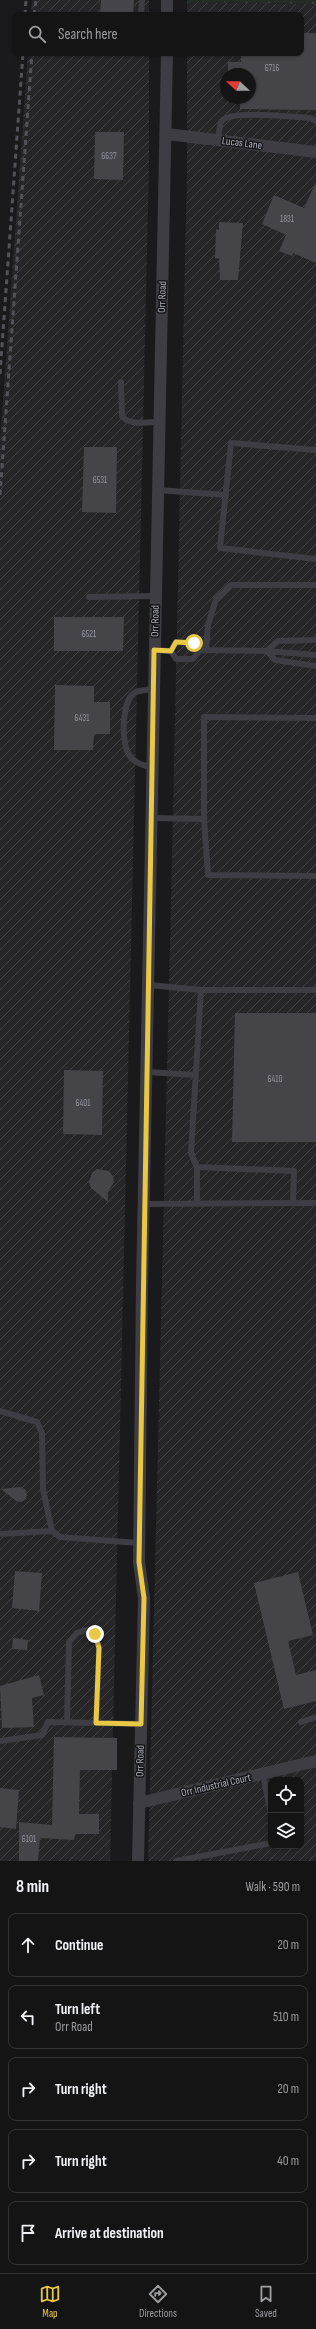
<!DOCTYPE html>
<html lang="en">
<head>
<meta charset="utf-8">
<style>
  :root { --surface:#141415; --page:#1d1d1e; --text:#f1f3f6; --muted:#9d9ea0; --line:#333334; --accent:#e8c845 }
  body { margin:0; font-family:"Sofia Sans Condensed",sans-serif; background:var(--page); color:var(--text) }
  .controls { position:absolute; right:12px; bottom:12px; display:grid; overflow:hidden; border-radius:8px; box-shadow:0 1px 3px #0004 }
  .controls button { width:36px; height:36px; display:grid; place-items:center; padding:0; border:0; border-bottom:1px solid var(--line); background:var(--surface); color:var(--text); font:20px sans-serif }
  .compass { position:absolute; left:220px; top:68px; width:36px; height:36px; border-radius:50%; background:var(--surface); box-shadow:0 1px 3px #0004; rotate:292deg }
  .stop { position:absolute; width:12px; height:12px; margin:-9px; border:3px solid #e8c845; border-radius:50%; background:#fff }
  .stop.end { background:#e8c845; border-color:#fff; box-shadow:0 1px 4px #0008 }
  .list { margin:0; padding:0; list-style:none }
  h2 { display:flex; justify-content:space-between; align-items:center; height:52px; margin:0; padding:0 16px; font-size:17px }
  h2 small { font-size:13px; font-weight:400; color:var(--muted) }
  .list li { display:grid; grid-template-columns:26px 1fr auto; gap:12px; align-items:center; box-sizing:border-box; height:64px; margin:0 8px 8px; padding:0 8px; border:1px solid var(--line); border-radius:8px }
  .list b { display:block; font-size:15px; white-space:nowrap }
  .list p { margin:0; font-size:13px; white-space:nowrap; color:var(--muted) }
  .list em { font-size:13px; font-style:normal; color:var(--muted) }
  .icon { flex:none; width:22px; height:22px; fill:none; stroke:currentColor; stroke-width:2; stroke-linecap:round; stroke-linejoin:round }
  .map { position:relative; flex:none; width:316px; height:1861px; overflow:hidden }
  .search { position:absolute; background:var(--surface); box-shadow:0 1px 3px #0004; left:12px; right:12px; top:12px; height:44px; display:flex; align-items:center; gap:10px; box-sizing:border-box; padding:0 14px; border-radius:8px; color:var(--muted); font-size:15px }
  .sheet { height:412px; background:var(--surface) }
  nav { display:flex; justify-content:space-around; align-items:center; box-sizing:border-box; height:56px; border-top:1px solid var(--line); background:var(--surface); font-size:11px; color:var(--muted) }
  nav a { display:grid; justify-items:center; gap:2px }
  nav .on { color:var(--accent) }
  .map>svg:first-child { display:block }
  .industrial { fill:url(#industrial-furrows); fill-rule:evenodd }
  .forest { fill:url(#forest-firs) }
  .building { fill:#444449 }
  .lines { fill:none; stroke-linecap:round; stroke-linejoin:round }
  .lane { stroke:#3d3d43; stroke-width:6 }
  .street { stroke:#3d3d43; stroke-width:12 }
  .rail { stroke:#52535a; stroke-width:3; stroke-dasharray:5 4; stroke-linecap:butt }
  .route { stroke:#e8c845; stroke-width:5 }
  .labels { text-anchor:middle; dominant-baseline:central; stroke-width:3; stroke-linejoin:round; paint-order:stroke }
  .number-label { font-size:9px; fill:#93949e }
  .street-label { font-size:11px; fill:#adafbb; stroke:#151517 }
</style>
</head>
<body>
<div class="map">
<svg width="316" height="1861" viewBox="0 0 316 1861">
  <defs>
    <pattern id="industrial-furrows" width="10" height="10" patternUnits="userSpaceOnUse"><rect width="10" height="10" fill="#262629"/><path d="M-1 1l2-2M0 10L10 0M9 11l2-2" fill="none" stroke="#434346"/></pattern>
    <pattern id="forest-firs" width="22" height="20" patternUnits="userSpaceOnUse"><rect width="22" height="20" fill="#242c26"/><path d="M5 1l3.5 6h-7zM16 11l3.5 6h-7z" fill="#414844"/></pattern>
  </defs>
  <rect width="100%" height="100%" fill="#1a1a1c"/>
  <path class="industrial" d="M32,0H149V15H31Z
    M187,2L316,4V1861H148L171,902L187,169V53H301V15H187ZM226,74H250V98H226ZM271,1780H301V1846H271Z
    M28,53H149V165L110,1861H0V442Z"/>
  <path class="forest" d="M187,0H316V4L187,2Z"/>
  <path class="building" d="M101,0H134L133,15H100Z
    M301,33H316V110L240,109V98H250V74H228V62H241V53H301Z
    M95,132H124L123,180L94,179Z
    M316,182V263L293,253L292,256L279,251L286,235L262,224L274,195L304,208Z
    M219,222L243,223L238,280H220L219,258H215L216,229L219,230Z
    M84,447H117L116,513L82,512Z
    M54,617H124L123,651H54Z
    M55,685L94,686V702H110V734H94L93,750H54Z
    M235,1013H316V1142H232Z
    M64,1070L103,1071L102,1135L63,1134Z
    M97,1169L109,1171L113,1176L114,1182L108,1192V1202L91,1188L89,1182L92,1173Z
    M20,1487L25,1489L27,1494L26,1499L21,1502L16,1501L1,1489Z
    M15,1571L42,1573L39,1611L12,1608Z
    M298,1572L313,1635L288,1641L296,1675L316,1670V1701L284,1709L254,1583Z
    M13,1638L28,1640L27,1650L12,1649Z
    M39,1675L44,1695L32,1698L34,1727L2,1728L0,1686Z
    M54,1737L117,1738V1770H80L79,1814H99V1834H75L74,1840L40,1838L38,1861H19V1822L52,1825Z
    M0,1788L19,1790L16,1829L0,1827Z"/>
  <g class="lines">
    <path class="lane" d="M141,15L142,0
      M218,140C219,135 219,127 221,122C227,109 295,117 310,118L316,121
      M121,382L122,416C128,426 149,422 159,422
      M316,450L231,443L220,548L316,559
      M158,490L226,495
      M89,597L155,596
      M154,650L171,651
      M206,650L208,625L216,599L231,585H316
      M171,651L176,642L195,643L200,650L267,651L316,655
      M171,651L176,659H193L200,650
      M267,651L275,660L316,666
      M267,651L278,641L316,640
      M316,718L204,717V819L208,875L316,876
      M154,768C144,765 135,764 129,755C121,743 121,699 136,692C141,690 149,690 154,689
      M153,818L204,819
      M149,985L201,990
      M147,1072L196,1075
      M293,1203L294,1171L197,1167L191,1153L201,990H316
      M144,1204L316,1203
      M197,1204V1167
      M0,1411L37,1422L42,1433L43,1489L52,1531L60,1537L139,1543
      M0,1534L52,1531
      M67,1722L69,1642L77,1633L86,1630L95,1634L99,1648L96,1723
      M301,1722L316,1717
      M0,1741L42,1735L48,1722L141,1724
      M263,1774L271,1814
      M176,1861L271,1843"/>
    <path class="street" d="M167,0V15
      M167,134L316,152
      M139,1803L316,1761
      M138,1861L144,1598L139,1562L142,1286L167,53"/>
    <path class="rail" d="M25,15L26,0
      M34,15L36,0
      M0,374L23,53
      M0,495L32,53"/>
  </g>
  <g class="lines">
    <path class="route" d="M95,1634L99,1648L96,1723L141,1724L144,1598L139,1562C142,1258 151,954 154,650L171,651L176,642L194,643"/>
  </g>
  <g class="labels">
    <g class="number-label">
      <text x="272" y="68">6716</text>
      <text x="109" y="156">6637</text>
      <text x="287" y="219">1831</text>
      <text x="100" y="480">6531</text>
      <text x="89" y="634">6521</text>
      <text x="82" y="718">6431</text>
      <text x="275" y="1079">6410</text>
      <text x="83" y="1103">6401</text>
      <text x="29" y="1839">6101</text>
    </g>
    <g class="street-label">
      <text transform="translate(242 143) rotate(7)">Lucas Lane</text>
      <text transform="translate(162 297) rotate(-88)">Orr Road</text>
      <text transform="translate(155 621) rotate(-89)">Orr Road</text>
      <text transform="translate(140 1761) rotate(-89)">Orr Road</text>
      <text transform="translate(216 1785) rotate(-13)">Orr Industrial Court</text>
    </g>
  </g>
</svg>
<div class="controls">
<button><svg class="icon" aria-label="locate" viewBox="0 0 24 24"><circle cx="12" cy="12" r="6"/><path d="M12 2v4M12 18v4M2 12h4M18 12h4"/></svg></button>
<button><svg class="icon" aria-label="layers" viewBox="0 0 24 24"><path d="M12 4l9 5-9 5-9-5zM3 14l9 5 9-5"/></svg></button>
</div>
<svg class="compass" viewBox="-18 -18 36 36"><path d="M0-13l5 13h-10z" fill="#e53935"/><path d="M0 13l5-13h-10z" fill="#9d9ea0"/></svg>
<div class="stop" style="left:194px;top:643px"></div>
<div class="stop end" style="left:95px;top:1634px"></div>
<div class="search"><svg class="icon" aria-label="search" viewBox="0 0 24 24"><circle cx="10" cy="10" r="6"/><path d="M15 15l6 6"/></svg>Search here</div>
</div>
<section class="sheet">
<h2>8 min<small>Walk · 590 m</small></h2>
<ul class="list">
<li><svg class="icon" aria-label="ahead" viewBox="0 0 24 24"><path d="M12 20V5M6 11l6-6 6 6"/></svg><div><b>Continue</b></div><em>20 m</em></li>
<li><svg class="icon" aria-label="left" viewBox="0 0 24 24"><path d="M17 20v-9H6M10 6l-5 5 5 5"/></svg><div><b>Turn left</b><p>Orr Road</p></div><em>510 m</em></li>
<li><svg class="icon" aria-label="right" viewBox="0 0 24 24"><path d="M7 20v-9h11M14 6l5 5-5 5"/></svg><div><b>Turn right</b></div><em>20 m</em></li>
<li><svg class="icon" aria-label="right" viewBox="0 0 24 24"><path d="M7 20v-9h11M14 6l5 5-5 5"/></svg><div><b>Turn right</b></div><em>40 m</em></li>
<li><svg class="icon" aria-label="arrive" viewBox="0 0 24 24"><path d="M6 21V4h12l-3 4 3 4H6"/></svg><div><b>Arrive at destination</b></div></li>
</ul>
</section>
<nav>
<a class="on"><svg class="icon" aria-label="map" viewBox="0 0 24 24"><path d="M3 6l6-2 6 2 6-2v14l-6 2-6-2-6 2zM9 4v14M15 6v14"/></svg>Map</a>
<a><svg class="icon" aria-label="directions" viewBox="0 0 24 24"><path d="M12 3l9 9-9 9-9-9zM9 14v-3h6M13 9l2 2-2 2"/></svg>Directions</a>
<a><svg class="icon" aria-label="saved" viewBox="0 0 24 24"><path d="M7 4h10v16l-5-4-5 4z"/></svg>Saved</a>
</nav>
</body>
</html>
